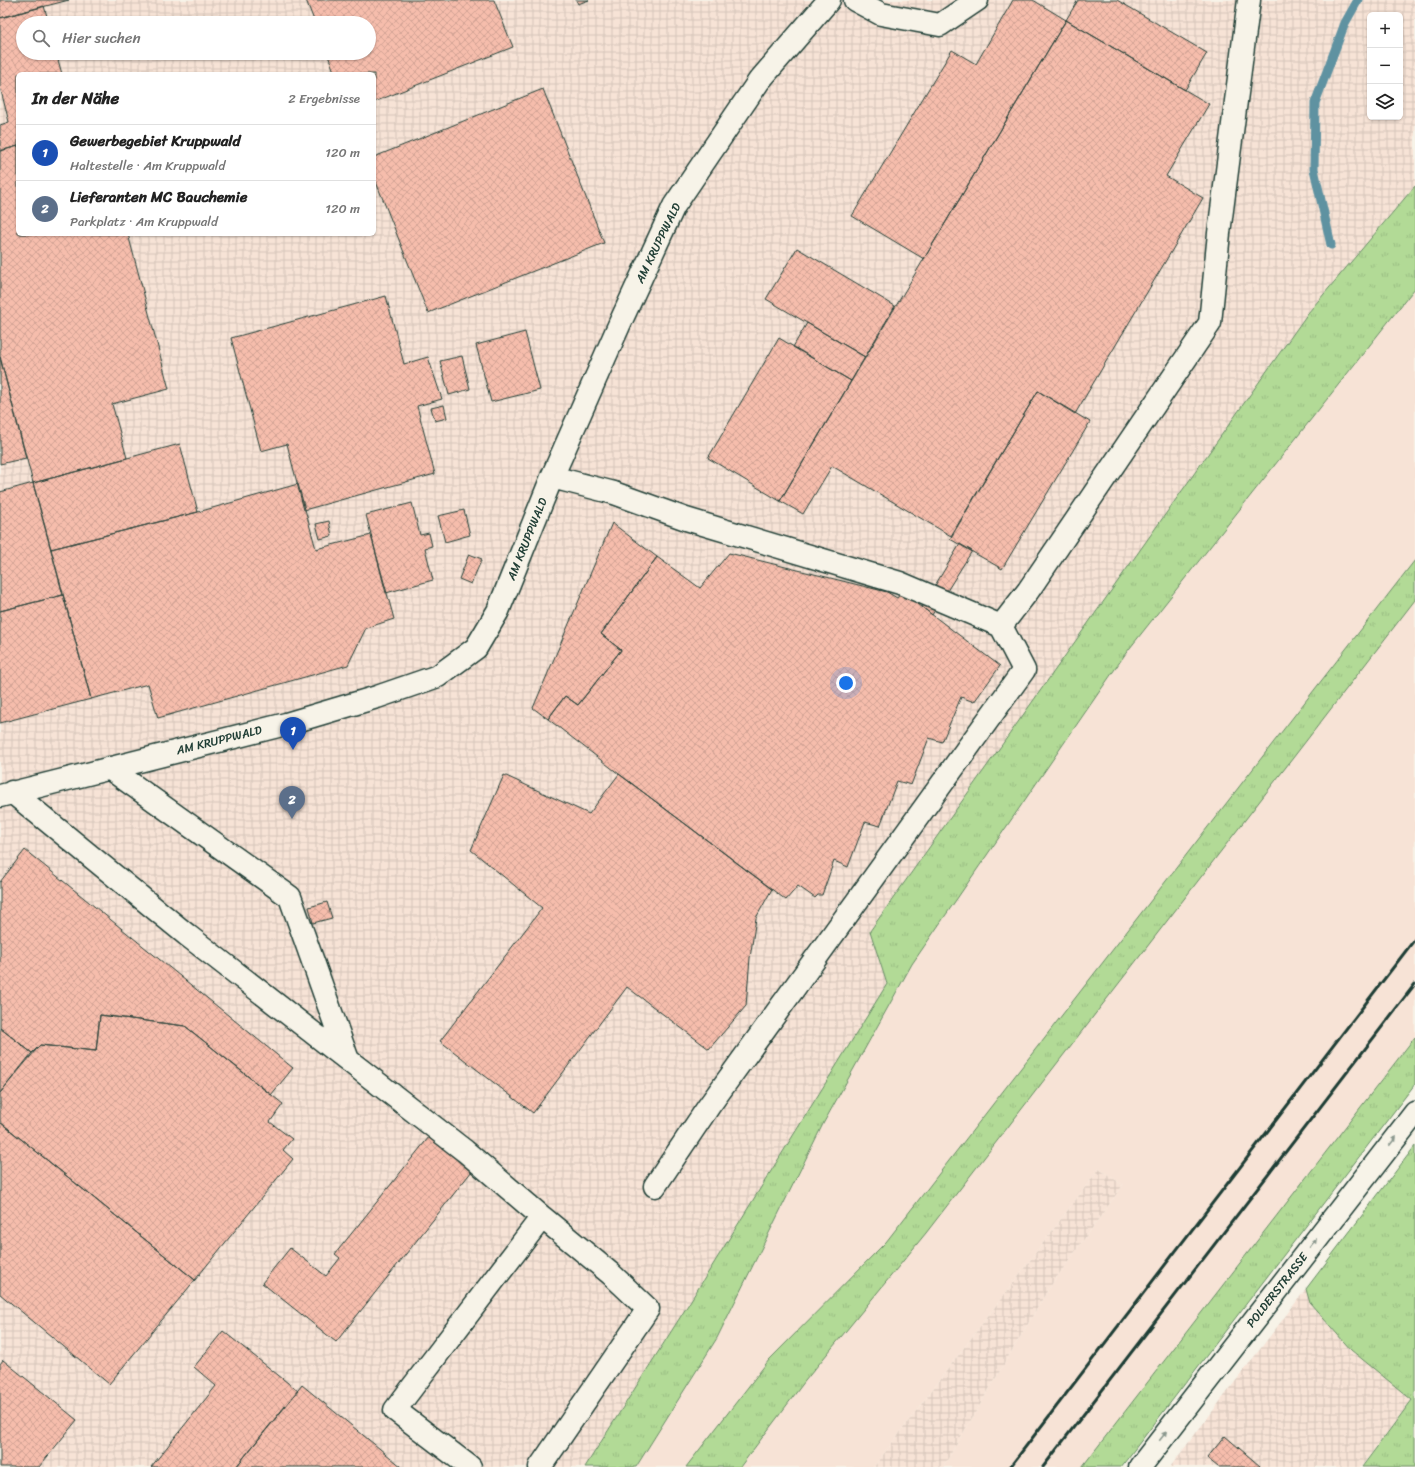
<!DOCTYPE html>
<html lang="de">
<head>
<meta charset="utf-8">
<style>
  :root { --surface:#fff; --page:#f2f2f2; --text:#222; --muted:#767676; --line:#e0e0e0; --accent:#1f6fb2 }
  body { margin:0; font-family:Sriracha,sans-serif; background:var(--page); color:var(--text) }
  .controls { position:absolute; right:12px; top:12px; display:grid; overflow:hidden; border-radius:6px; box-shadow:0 1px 3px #0004 }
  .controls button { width:36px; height:36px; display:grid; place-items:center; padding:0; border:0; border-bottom:1px solid var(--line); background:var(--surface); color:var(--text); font:20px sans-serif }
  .you { position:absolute; left:846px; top:683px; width:14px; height:14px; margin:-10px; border:3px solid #fff; border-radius:50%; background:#1a73e8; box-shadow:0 0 0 6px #1a73e833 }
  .badge { display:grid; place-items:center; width:26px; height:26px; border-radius:50%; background:var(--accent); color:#fff; font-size:13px; font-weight:700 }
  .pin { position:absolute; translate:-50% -33px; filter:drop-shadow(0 1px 2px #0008) }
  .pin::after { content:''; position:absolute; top:21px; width:14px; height:12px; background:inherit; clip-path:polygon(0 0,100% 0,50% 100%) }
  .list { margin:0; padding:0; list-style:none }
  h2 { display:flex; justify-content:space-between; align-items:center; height:52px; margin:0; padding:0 16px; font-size:17px }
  h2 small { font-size:13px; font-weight:400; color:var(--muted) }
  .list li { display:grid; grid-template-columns:26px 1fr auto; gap:12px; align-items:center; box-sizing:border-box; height:56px; padding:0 16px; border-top:1px solid var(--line) }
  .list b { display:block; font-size:15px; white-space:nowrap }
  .list p { margin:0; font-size:13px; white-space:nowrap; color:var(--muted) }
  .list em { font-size:13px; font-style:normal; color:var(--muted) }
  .icon { flex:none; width:22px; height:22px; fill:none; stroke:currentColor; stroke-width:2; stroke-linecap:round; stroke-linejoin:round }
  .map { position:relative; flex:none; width:1415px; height:1467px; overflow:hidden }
  .search { position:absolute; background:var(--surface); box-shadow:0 1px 3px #0004; left:16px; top:16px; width:360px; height:44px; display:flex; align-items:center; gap:10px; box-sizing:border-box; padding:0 14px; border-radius:22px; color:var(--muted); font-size:15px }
  .panel { position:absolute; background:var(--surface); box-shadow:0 1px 3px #0004; left:16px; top:72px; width:360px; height:164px; border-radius:6px }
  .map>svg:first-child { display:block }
  .built { fill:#f7e3d6 }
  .industrial { fill:url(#industrial-grid); fill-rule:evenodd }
  .grass { fill:url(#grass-tufts); stroke:#688c65 }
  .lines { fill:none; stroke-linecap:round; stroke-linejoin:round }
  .stream { stroke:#5e92a1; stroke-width:9 }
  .building { fill:url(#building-cross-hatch); stroke:#1f3d34 }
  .minor-casing { stroke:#1f3d34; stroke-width:25 }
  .minor { stroke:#f7f3e8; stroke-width:22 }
  .rail { stroke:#1f3d34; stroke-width:3 }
  .oneway { fill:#8b988e }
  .labels { text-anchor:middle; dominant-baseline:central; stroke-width:3.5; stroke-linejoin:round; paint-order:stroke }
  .street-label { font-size:12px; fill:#1f3d34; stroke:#f7f3e8 }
</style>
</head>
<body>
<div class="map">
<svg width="1415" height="1467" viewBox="0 0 1415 1467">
  <defs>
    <pattern id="industrial-grid" width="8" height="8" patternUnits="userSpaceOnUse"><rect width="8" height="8" fill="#f7e3d6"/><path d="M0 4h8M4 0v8" fill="none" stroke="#d3c4b8"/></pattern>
    <pattern id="grass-tufts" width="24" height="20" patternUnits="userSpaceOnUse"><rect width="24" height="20" fill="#b2da96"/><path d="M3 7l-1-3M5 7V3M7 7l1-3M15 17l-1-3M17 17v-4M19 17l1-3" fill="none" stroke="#99bc82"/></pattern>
    <pattern id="building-cross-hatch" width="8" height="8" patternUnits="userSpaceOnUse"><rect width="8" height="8" fill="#f6bdac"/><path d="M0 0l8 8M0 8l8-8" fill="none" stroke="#d2a395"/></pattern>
  </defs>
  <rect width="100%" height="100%" fill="#f7f3e8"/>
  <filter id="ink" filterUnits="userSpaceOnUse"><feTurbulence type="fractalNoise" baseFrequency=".025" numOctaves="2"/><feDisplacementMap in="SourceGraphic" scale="8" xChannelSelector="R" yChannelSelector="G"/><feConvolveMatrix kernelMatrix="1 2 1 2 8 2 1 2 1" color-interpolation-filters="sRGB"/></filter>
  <g filter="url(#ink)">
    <path class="built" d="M1415,288V1037L1082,1467H943L1049,1288L1123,1185L1099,1169L874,1467H636L717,1338L823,1124L912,964L1126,653Z"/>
    <path class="industrial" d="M0,0H1415V186L1308,313L870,931L887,984L688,1305L585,1467H0ZM1370,15H1400V117H1370ZM23,23H369V53H23ZM18,74H374V234H18Z
      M1099,1169L1123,1185L1049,1288L943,1467H874Z
      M1306,1289L1310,1303L1351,1350L1412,1400L1361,1467H1170Z"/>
    <path class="grass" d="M1415,186V288L1126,653L912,964L823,1124L717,1338L636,1467H585L688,1305L887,984L870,931L1308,313Z
      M1415,560V600L926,1233L805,1381L740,1467H686L769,1360L886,1242Z
      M1415,1037V1084L1121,1467H1082Z
      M1415,1146V1467H1362L1412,1400L1351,1350L1310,1303L1306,1289Z"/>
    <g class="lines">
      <path class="stream" d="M1331,245L1314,169L1315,103L1345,23L1358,0"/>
    </g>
    <path class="building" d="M0,0H69L0,18Z
      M306,0H494L513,47L374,102V74H335L327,53H369V23H315Z
      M576,0H589L578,4Z
      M1013,0H1033L1066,20L924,259L852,216L952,50L976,64Z
      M1078,0H1117L1207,53L1185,90L1066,20Z
      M44,6L49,23H23V53H56L62,74H18V146L0,151V125L9,122L0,87V18Z
      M1066,20L1209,104L1166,176L1203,198L1075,414L1038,391L951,536L832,466L803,514L780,501Z
      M543,89L604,243L428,313L374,177V157Z
      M18,146V234H128L169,389L112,404L127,458L33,483L0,357V151Z
      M797,248L895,306L865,357L766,299Z
      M386,296L404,364L428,357L442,399L417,406L435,474L304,510L287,444L261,451L231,338Z
      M807,323L865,357L851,381L793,347Z
      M525,332L540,390L491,402L476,345Z
      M779,338L851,381L780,501L708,458Z
      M462,356L470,389L449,395L440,361Z
      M0,357L26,458L0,464Z
      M1038,391L1090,422L1002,569L950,539Z
      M444,405L447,418L435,421L431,408Z
      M180,444L198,512L51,549L33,483Z
      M33,483L63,595L0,611V492Z
      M298,484L316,549L371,535L394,619L366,628L348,665L158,718L148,684L91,699L51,549L198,512Z
      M412,503L420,535L429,533L432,546L425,548L433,580L386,593L366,515Z
      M464,510L470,535L445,542L438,516Z
      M329,521L332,536L320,539L316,524Z
      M612,523L657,557L601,634L621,650L578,705L565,696L548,719L533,708Z
      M960,544L972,551L932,615L922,607Z
      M729,553L887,592L897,598L902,592L1000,666L974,702L961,697L942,742L929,738L911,785L897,781L880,826L865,822L848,867L834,861L822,895H818L815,898L798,886L786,900L619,774L548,719L565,696L578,705L621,650L601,634L657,557L700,588Z
      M469,554L482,559L471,584L459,579Z
      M63,595L91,699L0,723V611Z
      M619,774L772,889L756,918L750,958L746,1006L709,1049L627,987L533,1113L440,1041L542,908L471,850L504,775L589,814Z
      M25,850L293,1068L271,1095L185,1026L100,1015L96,1051L40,1045L32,1053L0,1028V882Z
      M327,902L332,918L313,923L309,907Z
      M100,1015L185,1026L283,1104L270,1122L292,1139L283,1150L293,1159L195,1280L0,1122V1093L40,1045L96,1051Z
      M0,1028L32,1053L0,1093Z
      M0,1122L195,1280L109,1384L0,1294Z
      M429,1137L472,1171L336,1342L262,1283L290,1248L326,1276L340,1258L335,1254Z
      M223,1331L298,1391L236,1467H151L216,1386L194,1367Z
      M3,1360L77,1420L39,1467H0V1364Z
      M302,1385L402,1467H236Z
      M1225,1436L1260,1466L1259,1467H1218L1207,1458Z"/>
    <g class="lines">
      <g class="minor-casing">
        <path id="minor" d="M855,0L881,14L940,25L977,0
          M552,477L614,493L686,519L900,583L1001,626
          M109,768L290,897L348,1060
          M12,792L187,935L465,1151L542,1217L395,1410L470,1467
          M0,796L286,724L377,697L438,676L476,648L498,611L552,477L620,323L674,206L759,81L829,0
          M655,1186L709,1106L1024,670L1001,626L1028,591L1210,323L1219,233L1249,0
          M540,1467L648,1309L611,1274L542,1217
          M1140,1467L1415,1113"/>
      </g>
      <use href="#minor" class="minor"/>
      <path class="rail" d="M1010,1467L1415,939
        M1043,1467L1415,984"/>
    </g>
    <defs><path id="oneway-solid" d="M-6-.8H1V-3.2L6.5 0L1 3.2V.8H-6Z"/></defs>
    <g class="oneway">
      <use href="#oneway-solid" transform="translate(1393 1141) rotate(-52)"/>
      <use href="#oneway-solid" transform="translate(1313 1243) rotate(-52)"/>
      <use href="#oneway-solid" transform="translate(1163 1436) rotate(-52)"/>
    </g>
  </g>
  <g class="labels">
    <g class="street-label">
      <text transform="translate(658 243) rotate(-64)">AM KRUPPWALD</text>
      <text transform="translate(527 539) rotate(-68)">AM KRUPPWALD</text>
      <text transform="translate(219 740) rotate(-14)">AM KRUPPWALD</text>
      <text transform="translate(1277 1290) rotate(-52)">POLDERSTRASSE</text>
    </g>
  </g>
</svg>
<div class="controls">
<button>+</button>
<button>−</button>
<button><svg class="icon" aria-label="layers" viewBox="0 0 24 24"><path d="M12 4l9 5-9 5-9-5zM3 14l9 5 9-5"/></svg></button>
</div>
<div class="you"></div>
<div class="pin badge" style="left:293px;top:750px;background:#1a4fb4">1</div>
<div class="pin badge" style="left:292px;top:819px;background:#5c6f8a">2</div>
<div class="search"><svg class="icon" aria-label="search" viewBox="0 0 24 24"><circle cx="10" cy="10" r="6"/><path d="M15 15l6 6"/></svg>Hier suchen</div>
<section class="panel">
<h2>In der Nähe<small>2 Ergebnisse</small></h2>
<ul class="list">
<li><span class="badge" style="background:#1a4fb4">1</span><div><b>Gewerbegebiet Kruppwald</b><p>Haltestelle · Am Kruppwald</p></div><em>120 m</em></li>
<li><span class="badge" style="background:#5c6f8a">2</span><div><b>Lieferanten MC Bauchemie</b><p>Parkplatz · Am Kruppwald</p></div><em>120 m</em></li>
</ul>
</section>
</div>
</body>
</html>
